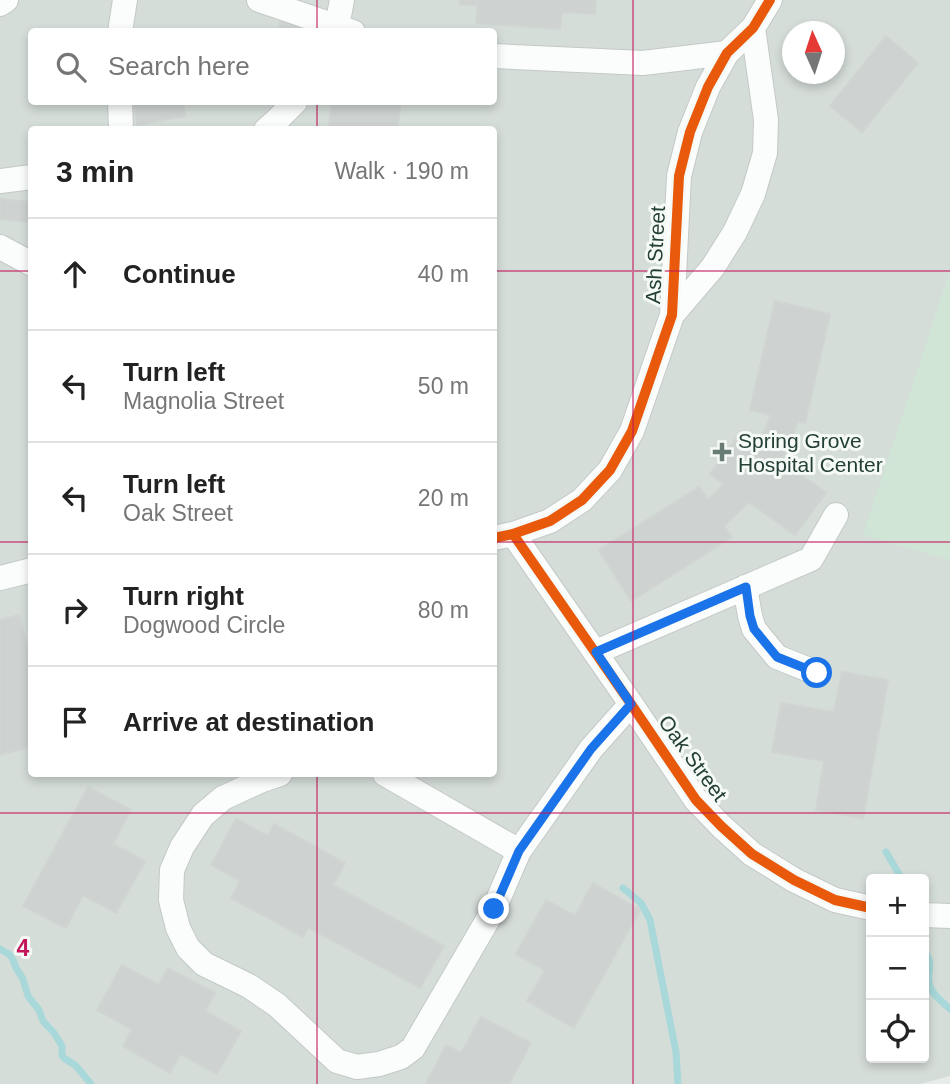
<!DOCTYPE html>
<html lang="en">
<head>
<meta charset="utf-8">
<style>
  :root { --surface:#fff; --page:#f2f2f2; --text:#222; --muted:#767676; --line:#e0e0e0 }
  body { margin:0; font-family:Arial,sans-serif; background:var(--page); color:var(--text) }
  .controls { position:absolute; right:21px; bottom:21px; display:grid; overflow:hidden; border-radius:7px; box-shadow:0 4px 10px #0003 }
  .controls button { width:63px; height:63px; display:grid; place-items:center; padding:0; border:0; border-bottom:2px solid var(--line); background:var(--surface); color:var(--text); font:35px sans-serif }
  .compass { position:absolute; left:782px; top:21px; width:63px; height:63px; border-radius:50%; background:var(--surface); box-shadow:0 4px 10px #0003; rotate:357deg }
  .stop { position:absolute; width:21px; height:21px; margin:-16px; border:5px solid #1a73e8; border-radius:50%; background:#fff }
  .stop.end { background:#1a73e8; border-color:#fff; box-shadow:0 2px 7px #0008 }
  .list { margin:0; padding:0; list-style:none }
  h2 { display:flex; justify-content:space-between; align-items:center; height:91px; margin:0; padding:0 28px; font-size:30px }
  h2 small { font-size:23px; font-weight:400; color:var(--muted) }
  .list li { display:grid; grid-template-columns:46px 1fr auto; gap:21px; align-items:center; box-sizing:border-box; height:112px; padding:0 28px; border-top:2px solid var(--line) }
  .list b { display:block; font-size:26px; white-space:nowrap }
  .list p { margin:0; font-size:23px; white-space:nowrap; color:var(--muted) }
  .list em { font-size:23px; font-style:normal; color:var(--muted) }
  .icon { flex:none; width:38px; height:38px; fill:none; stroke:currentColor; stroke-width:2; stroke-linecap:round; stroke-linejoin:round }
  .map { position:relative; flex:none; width:950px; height:1084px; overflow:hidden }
  .search { position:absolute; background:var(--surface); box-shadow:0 4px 10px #0003; left:28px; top:28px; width:469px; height:77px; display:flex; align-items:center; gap:18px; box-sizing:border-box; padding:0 24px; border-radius:7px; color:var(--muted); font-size:26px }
  .panel { position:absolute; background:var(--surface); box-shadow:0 4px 10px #0003; left:28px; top:126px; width:469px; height:651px; border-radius:7px }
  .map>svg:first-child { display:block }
  .built { fill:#d5ddd9; fill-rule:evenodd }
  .green { fill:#d0e5d5 }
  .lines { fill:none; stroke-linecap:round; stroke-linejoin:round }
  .stream { stroke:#a8d8d9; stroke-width:7 }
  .building { fill:#ced3d1; stroke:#d0d5d2; stroke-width:2 }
  .minor-casing { stroke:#c4c9c6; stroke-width:26 }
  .minor { stroke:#fbfcfc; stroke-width:24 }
  .cycleway-casing { stroke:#f6faf7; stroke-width:15 }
  .cycleway { stroke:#e8590c; stroke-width:10 }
  .route { stroke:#1a73e8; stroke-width:9 }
  .grid { fill:none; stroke:#c2185b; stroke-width:2; stroke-opacity:0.55 }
  .poi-dot { fill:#687c75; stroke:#f6faf7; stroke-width:2.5 }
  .labels { text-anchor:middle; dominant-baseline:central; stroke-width:6; stroke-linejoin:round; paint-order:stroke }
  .street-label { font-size:21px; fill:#244036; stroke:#f6faf7 }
  .poi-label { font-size:21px; fill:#244036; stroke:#f6faf7; text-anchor:start }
  .grid-label { font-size:23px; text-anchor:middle; font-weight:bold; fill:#c2185b; stroke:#f6faf7; stroke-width:6; stroke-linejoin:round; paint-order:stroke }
</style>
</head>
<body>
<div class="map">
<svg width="950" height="1084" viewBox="0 0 950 1084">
  <rect width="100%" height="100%" fill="#e7ece9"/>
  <path class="built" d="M0,0H950V1076L920,1084H0ZM32,32H494V102H32ZM792,32H834V74H792ZM32,130H494V774H32ZM871,879H924V1058H871Z"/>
  <path class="green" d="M950,271V560L863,535Z"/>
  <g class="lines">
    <path class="stream" d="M886,852L902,879
      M623,888L641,903L650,920L676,1052L678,1084
      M0,949L10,955L13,960L16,968L23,979L28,996L39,1010L43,1021L54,1033L62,1046V1055L64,1058L76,1066L91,1084
      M924,951C936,965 925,972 930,986C933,996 943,1002 950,1009"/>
  </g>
  <path class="building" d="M460,0H596L595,14L562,12L560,29L476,23L478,5L460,4Z
    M281,16L300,19L298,32H279Z
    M886,36L918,63L862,132L830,106Z
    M147,102H183L185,116L137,125L134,104Z
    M332,102H401L397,130H328Z
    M0,199L30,202L28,222L0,219Z
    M775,301L830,314L805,423L798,421L782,461L826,493L795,535L749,502L724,526L732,537L631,601L599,550L699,487L708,500L724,484L710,474L741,432L759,445L771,415L750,410Z
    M19,615L28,649L32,648V746L0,755V620Z
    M842,672L888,680L863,818L816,810L824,761L772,752L781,703L834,712Z
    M88,787L131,810L113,844L145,861L116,913L83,895L66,928L23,906Z
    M236,819L268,836L274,824L345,863L333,885L444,946L420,988L308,927L303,937L231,898L240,881L211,865Z
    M593,883L640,910L574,1028L527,1001L545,970L516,954L546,900L575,916Z
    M122,965L159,985L168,968L215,993L205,1011L241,1031L217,1074L180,1054L170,1073L123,1046L132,1029L97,1010Z
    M481,1017L531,1043L509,1084H426L446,1045L461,1053Z"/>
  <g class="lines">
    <g class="minor-casing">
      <path id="minor" d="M259,0L353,32
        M0,4L6,0
        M120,32L125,0
        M334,32L337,26L342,0
        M494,56L643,63L727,53
        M120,102L121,130
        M266,130L275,122L295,102
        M0,181L32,177
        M0,247L32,264
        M672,315L713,267L735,232L753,194L765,153L766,120L753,28
        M513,534L631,704L696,800L721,826L752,854L794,880L835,900L871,908
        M494,538L513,534L550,521L582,500L610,470L632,431L672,315L679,176L690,132L708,87L727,53L753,28L770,0
        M0,578L32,570
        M745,587L750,616L754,629L777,657L817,673
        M596,652L811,559L836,515
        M280,774L262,780L223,798L203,815L182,847L172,870L171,900L178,928L188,948L204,964L249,986L277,1005L337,1061L357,1067L379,1064L401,1057L413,1048L494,909L519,851L591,749L631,704
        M385,774L519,851
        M924,915L950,916"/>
    </g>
    <use href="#minor" class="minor"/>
    <g class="cycleway-casing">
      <path id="cycleway" d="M513,534L631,704L696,800L721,826L752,854L794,880L835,900L871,908
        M494,538L513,534L550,521L582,500L610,470L632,431L672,315L679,176L690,132L708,87L727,53L753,28L770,0"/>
    </g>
    <use href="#cycleway" class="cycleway"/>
  </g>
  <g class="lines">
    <path class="route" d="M494,909L519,851L591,749L631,704L596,652L746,587L750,616L754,629L777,657L817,673"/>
  </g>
  <path class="grid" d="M317,0V32M633,0V1084M317,102V130M0,271H32M494,271H950M0,542H32M494,542H950M317,774V1084M0,813H950"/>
  <path class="poi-dot" d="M718.5 441.5h7v7h7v7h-7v7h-7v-7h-7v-7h7z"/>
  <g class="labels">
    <g class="street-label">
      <text transform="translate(655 255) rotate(-87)">Ash Street</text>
      <text transform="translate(693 758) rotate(54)">Oak Street</text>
    </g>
    <g class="poi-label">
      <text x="738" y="440">Spring Grove<tspan x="738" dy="24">Hospital Center</tspan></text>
    </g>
  </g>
  <g class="grid-label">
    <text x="23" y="956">4</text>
  </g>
</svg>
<div class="controls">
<button>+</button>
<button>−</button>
<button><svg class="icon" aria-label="locate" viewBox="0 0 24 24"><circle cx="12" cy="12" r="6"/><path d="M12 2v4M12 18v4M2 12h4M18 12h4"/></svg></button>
</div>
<svg class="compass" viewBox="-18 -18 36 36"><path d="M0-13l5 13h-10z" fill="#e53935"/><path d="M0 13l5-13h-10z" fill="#767676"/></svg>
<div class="stop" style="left:817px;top:673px"></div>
<div class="stop end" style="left:494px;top:909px"></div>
<div class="search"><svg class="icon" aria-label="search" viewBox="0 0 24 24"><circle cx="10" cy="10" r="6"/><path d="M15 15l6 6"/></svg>Search here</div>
<section class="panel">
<h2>3 min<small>Walk · 190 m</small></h2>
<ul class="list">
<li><svg class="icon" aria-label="ahead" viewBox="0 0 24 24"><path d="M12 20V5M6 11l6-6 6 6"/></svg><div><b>Continue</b></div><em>40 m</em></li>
<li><svg class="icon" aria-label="left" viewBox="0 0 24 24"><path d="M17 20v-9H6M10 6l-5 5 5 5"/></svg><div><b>Turn left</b><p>Magnolia Street</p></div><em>50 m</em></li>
<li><svg class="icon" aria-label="left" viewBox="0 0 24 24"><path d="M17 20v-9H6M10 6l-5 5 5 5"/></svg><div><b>Turn left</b><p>Oak Street</p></div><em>20 m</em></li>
<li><svg class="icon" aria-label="right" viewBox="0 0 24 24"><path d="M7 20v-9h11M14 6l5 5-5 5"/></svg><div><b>Turn right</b><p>Dogwood Circle</p></div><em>80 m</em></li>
<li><svg class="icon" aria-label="arrive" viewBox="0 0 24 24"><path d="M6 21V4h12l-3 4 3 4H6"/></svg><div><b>Arrive at destination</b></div></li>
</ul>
</section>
</div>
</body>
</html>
